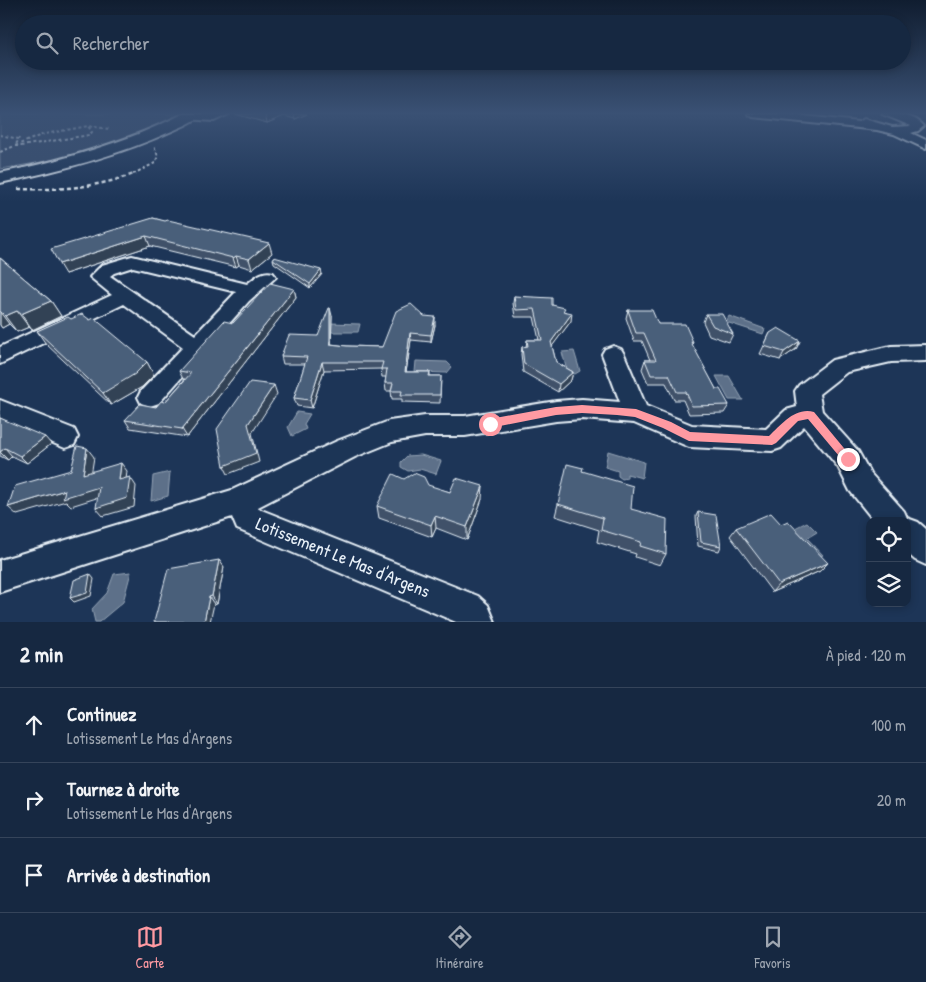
<!DOCTYPE html>
<html lang="fr">
<head>
<meta charset="utf-8">
<style>
  :root { --surface:#162841; --page:#1f3048; --text:#f1f3f6; --muted:#9ea6b1; --line:#35445a; --accent:#ff9aa2 }
  body { margin:0; font-family:"Patrick Hand",sans-serif; background:var(--page); color:var(--text) }
  .controls { position:absolute; right:15px; bottom:15px; display:grid; overflow:hidden; border-radius:10px; box-shadow:0 2px 8px #0003 }
  .controls button { width:45px; height:45px; display:grid; place-items:center; padding:0; border:0; border-bottom:1px solid var(--line); background:var(--surface); color:var(--text); font:25px sans-serif }
  .stop { position:absolute; width:15px; height:15px; margin:-11px; border:4px solid #ff9aa2; border-radius:50%; background:#fff }
  .stop.end { background:#ff9aa2; border-color:#fff; box-shadow:0 1px 5px #0008 }
  .list { margin:0; padding:0; list-style:none }
  h2 { display:flex; justify-content:space-between; align-items:center; height:65px; margin:0; padding:0 20px; font-size:21px }
  h2 small { font-size:16px; font-weight:400; color:var(--muted) }
  .list li { display:grid; grid-template-columns:32px 1fr auto; gap:15px; align-items:center; box-sizing:border-box; height:75px; padding:0 20px; border-top:1px solid var(--line) }
  .list b { display:block; font-size:19px; white-space:nowrap }
  .list p { margin:0; font-size:16px; white-space:nowrap; color:var(--muted) }
  .list em { font-size:16px; font-style:normal; color:var(--muted) }
  .icon { flex:none; width:28px; height:28px; fill:none; stroke:currentColor; stroke-width:2; stroke-linecap:round; stroke-linejoin:round }
  .map { position:relative; flex:none; width:926px; height:622px; overflow:hidden }
  .search { position:absolute; background:var(--surface); box-shadow:0 2px 8px #0003; left:15px; right:15px; top:15px; height:55px; display:flex; align-items:center; gap:12px; box-sizing:border-box; padding:0 18px; border-radius:28px; color:var(--muted); font-size:19px }
  .sheet { height:290px; background:var(--surface) }
  nav { display:flex; justify-content:space-around; align-items:center; box-sizing:border-box; height:70px; border-top:1px solid var(--line); background:var(--surface); font-size:14px; color:var(--muted) }
  nav a { display:grid; justify-items:center; gap:2px }
  nav .on { color:var(--accent) }
  .map>svg:first-child { display:block }
  .green { fill:#374d6c; stroke:#909fb2 }
  .water { fill:#5d7089; stroke:#95a4b5 }
  .lines { fill:none; stroke-linecap:round; stroke-linejoin:round }
  .minor-casing { stroke:#e8f1f8; stroke-width:4 }
  .major-casing { stroke:#e8f1f8; stroke-width:4 }
  .path-far1 { stroke:#e8f1f8; stroke-width:2; stroke-dasharray:3 2.5; stroke-linecap:butt }
  .path { stroke:#e8f1f8; stroke-width:2.5; stroke-dasharray:4 3; stroke-linecap:butt }
  .minor { fill:#1d3557; fill-rule:evenodd }
  .major { fill:#1d3557; fill-rule:evenodd }
  .wall { fill:#3f5169; stroke:#e8f1f8 }
  .shaded-wall { fill:#334255; stroke:#e8f1f8 }
  .building { fill:#495e7a; stroke:#e8f1f8 }
  .route { fill:#ff9aa2 }
  .labels { text-anchor:middle; dominant-baseline:central; stroke-width:4; stroke-linejoin:round; paint-order:stroke }
  .near-street-label { font-size:18px; fill:#e8f1f8; stroke:#1d3557 }
</style>
</head>
<body>
<div class="map">
<svg width="926" height="622" viewBox="0 0 926 622">
  <rect width="100%" height="100%" fill="#1d3557"/>
  <filter id="ink" filterUnits="userSpaceOnUse"><feTurbulence type="fractalNoise" baseFrequency=".02" numOctaves="2"/><feDisplacementMap in="SourceGraphic" scale="10" xChannelSelector="R" yChannelSelector="G"/><feConvolveMatrix kernelMatrix="1 2 1 2 8 2 1 2 1" color-interpolation-filters="sRGB"/></filter>
  <g filter="url(#ink)">
    <path class="green" d="M0,114H184C168,122 152,131 135,137C91,153 46,162 0,169Z"/>
    <path class="water" d="M729,316L765,329L763,334L726,322Z
      M330,323L360,324L358,332H327Z
      M574,351L580,371L575,374L567,371L562,352Z
      M416,361L447,362L452,367L447,373L415,372Z
      M716,376H729L743,400H729Z
      M297,412L310,414L304,424L306,429L292,436L288,427Z
      M608,451L644,462L642,478L627,474V478L622,479L618,476V471L605,467Z
      M421,455L441,461L436,474L420,469L408,471L401,467V462L407,456Z
      M170,472L168,496L151,501L153,476Z
      M807,522L817,532L807,538L823,555L815,559L789,531Z
      M131,572L123,602L99,622H95L92,609L107,593L114,574Z"/>
    <g class="lines">
      <g class="minor-casing">
        <path id="minor" d="M187,114H229L214,121L186,119L185,117Z
          M748,114H787L859,122L864,119L892,127L911,126L882,114C897,114 913,114 924,126L918,131L911,133L926,140V149L894,134L877,130L753,117Z
          M132,256L247,284C256,277 262,270 273,273L276,277L249,301L159,403L150,406L141,403L138,397L141,391L183,347L124,304L0,364V347L112,295L90,277L102,265ZM133,267L236,292L195,335L110,276L114,273Z
          M926,345V361L891,362L847,372L819,394L822,411L858,451L870,473L904,511L907,518L918,522L926,529V565L915,560L907,553V521H874L850,491L838,467L804,426L781,448L772,451L689,447L634,423L582,419L556,421L465,436H425L392,442L355,457L258,507L259,509L478,596L488,605L495,622H456L237,529L232,517L0,592V560L232,490L337,441L389,421L425,416H465L556,401L582,399L620,402L602,354L605,349L613,346L621,349L624,354L646,406L692,425L766,429L786,410L797,407L795,391L799,385L832,360L891,346Z
          M0,400L74,429L78,437L74,445L65,448L0,421Z"/>
      </g>
      <g class="major-casing">
        <path id="major" d="M183,114H202C195,122 181,127 172,131C117,156 59,171 0,183V173C64,160 125,143 183,114Z"/>
      </g>
      <path class="path-far1" d="M0,135L19,139L15,146H21L89,135L92,132L88,126
        M0,152L44,134L88,126L110,129
        M133,174L155,163L158,156L154,146"/>
      <path class="path" d="M18,189C58,190 98,188 136,173"/>
      <use href="#minor" class="minor"/>
      <use href="#major" class="major"/>
    </g>
    <path class="wall" d="M235,114H307L295,119L284,116L267,123Z
      M153,218L272,253L252,269L239,265L236,267L150,246L65,274Z
      M0,258L51,301L61,316L32,330L29,327L17,332L9,324L2,328L0,325Z
      M273,259L322,274L310,288L274,263Z
      M294,289L296,297L187,437L130,428L125,420L156,407L165,402L185,379H183L179,371L233,323Z
      M514,296L552,305L564,311L571,321L552,346L556,362L573,372L571,380L558,392L523,372L521,354L522,347H526L527,340H539L534,317H515L513,303Z
      M628,310L658,324L693,342L692,345L716,389L729,405L724,413L689,414L683,400H674L666,383H648L642,369L645,360H650L642,341H634L626,318Z
      M706,314L733,334L729,342L709,335L703,322Z
      M332,316L331,344L347,346L382,347L424,316L435,325L431,342L411,340L406,372H430V376H441L440,403L402,402V399H392L391,391H386L385,383L386,377H382L381,369L324,370L312,408L297,406L294,398L305,364H283L281,356L318,336Z
      M71,319L147,362L154,375L142,387L111,405L46,344L37,331Z
      M770,333L800,341L796,349L780,360L760,354Z
      M0,418L51,444L27,463L12,456L8,460L0,456Z
      M582,471L631,509L666,554L660,565L635,557L636,554L597,542L599,530L555,516L558,504Z
      M404,479L450,492L482,499L467,540L436,528L432,537L379,518L377,506Z
      M698,512L721,546L719,551L698,546L696,516Z
      M781,524L820,571L772,592L730,536L736,528Z
      M219,560L224,567L217,604L154,622Z"/>
    <path class="shaded-wall" d="M265,114H284V116L267,123Z
      M294,114H307L295,119Z
      M146,236L150,246L65,274L59,264Z
      M269,243L272,253L252,269L249,259Z
      M236,256L239,265L236,267L233,258Z
      M321,270L322,274L310,288V284Z
      M294,289L296,297L187,437L182,429Z
      M51,301L61,316L32,330L21,314Z
      M330,308L332,316L331,352L330,344Z
      M17,311L29,327L17,332L5,316Z
      M0,312L9,324L2,328L0,325Z
      M572,313L571,321L550,349L551,342Z
      M435,317V325L431,342V335Z
      M410,333L411,340L405,379V372Z
      M800,341L796,349L780,360L784,352Z
      M147,362L154,375L142,387L111,405L103,393Z
      M322,362L324,370L312,408L310,400Z
      M573,372L571,380L558,392L559,384Z
      M274,385L277,394L252,433L259,462L228,474L224,466L248,424Z
      M45,437L51,444L27,463L20,456Z
      M5,448L12,456L8,460L0,452Z
      M87,448L94,457L90,482L83,474Z
      M121,463L127,471L125,489L119,480Z
      M130,477L136,486L134,507L103,516L96,508Z
      M483,486L482,499L467,540V527Z
      M99,487L106,495L71,506L66,501L17,515L8,507L65,490Z
      M435,516L436,528L432,537L431,525Z
      M219,560L224,567L217,604L212,596Z
      M828,563L820,571L772,592L779,584Z
      M90,574L94,579L91,596L74,602L70,598Z
      M209,597L214,604L210,622H204Z"/>
    <path class="building" d="M153,218L165,221L168,220L269,243L249,259L236,256L233,258L146,236L59,264L51,249Z
      M274,257L321,270L310,284L273,259Z
      M0,258L51,301L21,314L17,311L5,316L0,311Z
      M270,283L294,289L182,429L125,420L140,404L156,407L161,401L165,402L191,373L179,371L224,321L233,323Z
      M514,296L552,298V305L565,308L563,311L572,313L551,342L556,362L573,372L559,384L524,364L522,347L528,346L527,340H542L535,309L516,310Z
      M411,304L424,316L435,317L431,335L410,333L405,372H430L429,376H441L440,395H401L402,391H391L393,383H385L387,369H381L383,362H322L310,400L294,398L307,357L281,356L289,335L318,336L329,308H330V344L347,346L382,347L396,311Z
      M628,310H652L658,324H685L693,342H691L716,389H720L729,405L692,406L686,392H677L669,375H651L645,360H656L644,333H636Z
      M82,314L90,320L94,318L147,362L135,374L103,393L37,331L68,317L71,319Z
      M706,314H722L733,334L713,326Z
      M778,328L800,341L784,352L764,346L770,333Z
      M250,382L274,385L248,424L256,453L224,466L217,429Z
      M0,418L45,437L20,456L5,448L0,452Z
      M77,446L87,448L83,474L121,463L119,480L130,477L127,498L96,508L99,487L63,498L65,490L8,507L15,486L71,470Z
      M567,464L583,468L582,471L633,486L631,509L667,519L666,554L640,546L641,542L601,530L603,518L558,504Z
      M414,473L424,477L428,485L450,492L456,478L483,486L467,527L435,516L431,525L377,506L393,474L404,479Z
      M698,512L716,515L721,546L701,542Z
      M771,513L781,524L788,521L828,563L779,584L736,528Z
      M219,560L212,596L209,597L204,622H154L168,569Z
      M90,574L87,593L70,598L74,580Z"/>
  </g>
  <linearGradient id="sky" x2="0" y2="1"><stop stop-color="#101d30"/><stop offset="0.56" stop-color="#3a5174"/><stop offset="1" stop-color="#3a5174" stop-opacity="0"/></linearGradient>
  <rect width="926" height="202" fill="url(#sky)"/>
  <path class="route" d="M582,405L636,409L671,422L690,432L769,436C782,424 795,407 814,412L853,459L852,462H844L808,419L798,421L776,443L772,445L689,441L663,428L635,417L617,415L582,413L556,415L490,428L484,424L490,419L556,407Z"/>
  <g class="labels">
    <g class="near-street-label">
      <text transform="translate(343 557) rotate(22)">Lotissement Le Mas d'Argens</text>
    </g>
  </g>
</svg>
<div class="controls">
<button><svg class="icon" aria-label="locate" viewBox="0 0 24 24"><circle cx="12" cy="12" r="6"/><path d="M12 2v4M12 18v4M2 12h4M18 12h4"/></svg></button>
<button><svg class="icon" aria-label="layers" viewBox="0 0 24 24"><path d="M12 4l9 5-9 5-9-5zM3 14l9 5 9-5"/></svg></button>
</div>
<div class="stop" style="left:490px;top:424px"></div>
<div class="stop end" style="left:848px;top:459px"></div>
<div class="search"><svg class="icon" aria-label="search" viewBox="0 0 24 24"><circle cx="10" cy="10" r="6"/><path d="M15 15l6 6"/></svg>Rechercher</div>
</div>
<section class="sheet">
<h2>2 min<small>À pied · 120 m</small></h2>
<ul class="list">
<li><svg class="icon" aria-label="ahead" viewBox="0 0 24 24"><path d="M12 20V5M6 11l6-6 6 6"/></svg><div><b>Continuez</b><p>Lotissement Le Mas d'Argens</p></div><em>100 m</em></li>
<li><svg class="icon" aria-label="right" viewBox="0 0 24 24"><path d="M7 20v-9h11M14 6l5 5-5 5"/></svg><div><b>Tournez à droite</b><p>Lotissement Le Mas d'Argens</p></div><em>20 m</em></li>
<li><svg class="icon" aria-label="arrive" viewBox="0 0 24 24"><path d="M6 21V4h12l-3 4 3 4H6"/></svg><div><b>Arrivée à destination</b></div></li>
</ul>
</section>
<nav>
<a class="on"><svg class="icon" aria-label="map" viewBox="0 0 24 24"><path d="M3 6l6-2 6 2 6-2v14l-6 2-6-2-6 2zM9 4v14M15 6v14"/></svg>Carte</a>
<a><svg class="icon" aria-label="directions" viewBox="0 0 24 24"><path d="M12 3l9 9-9 9-9-9zM9 14v-3h6M13 9l2 2-2 2"/></svg>Itinéraire</a>
<a><svg class="icon" aria-label="saved" viewBox="0 0 24 24"><path d="M7 4h10v16l-5-4-5 4z"/></svg>Favoris</a>
</nav>
</body>
</html>
